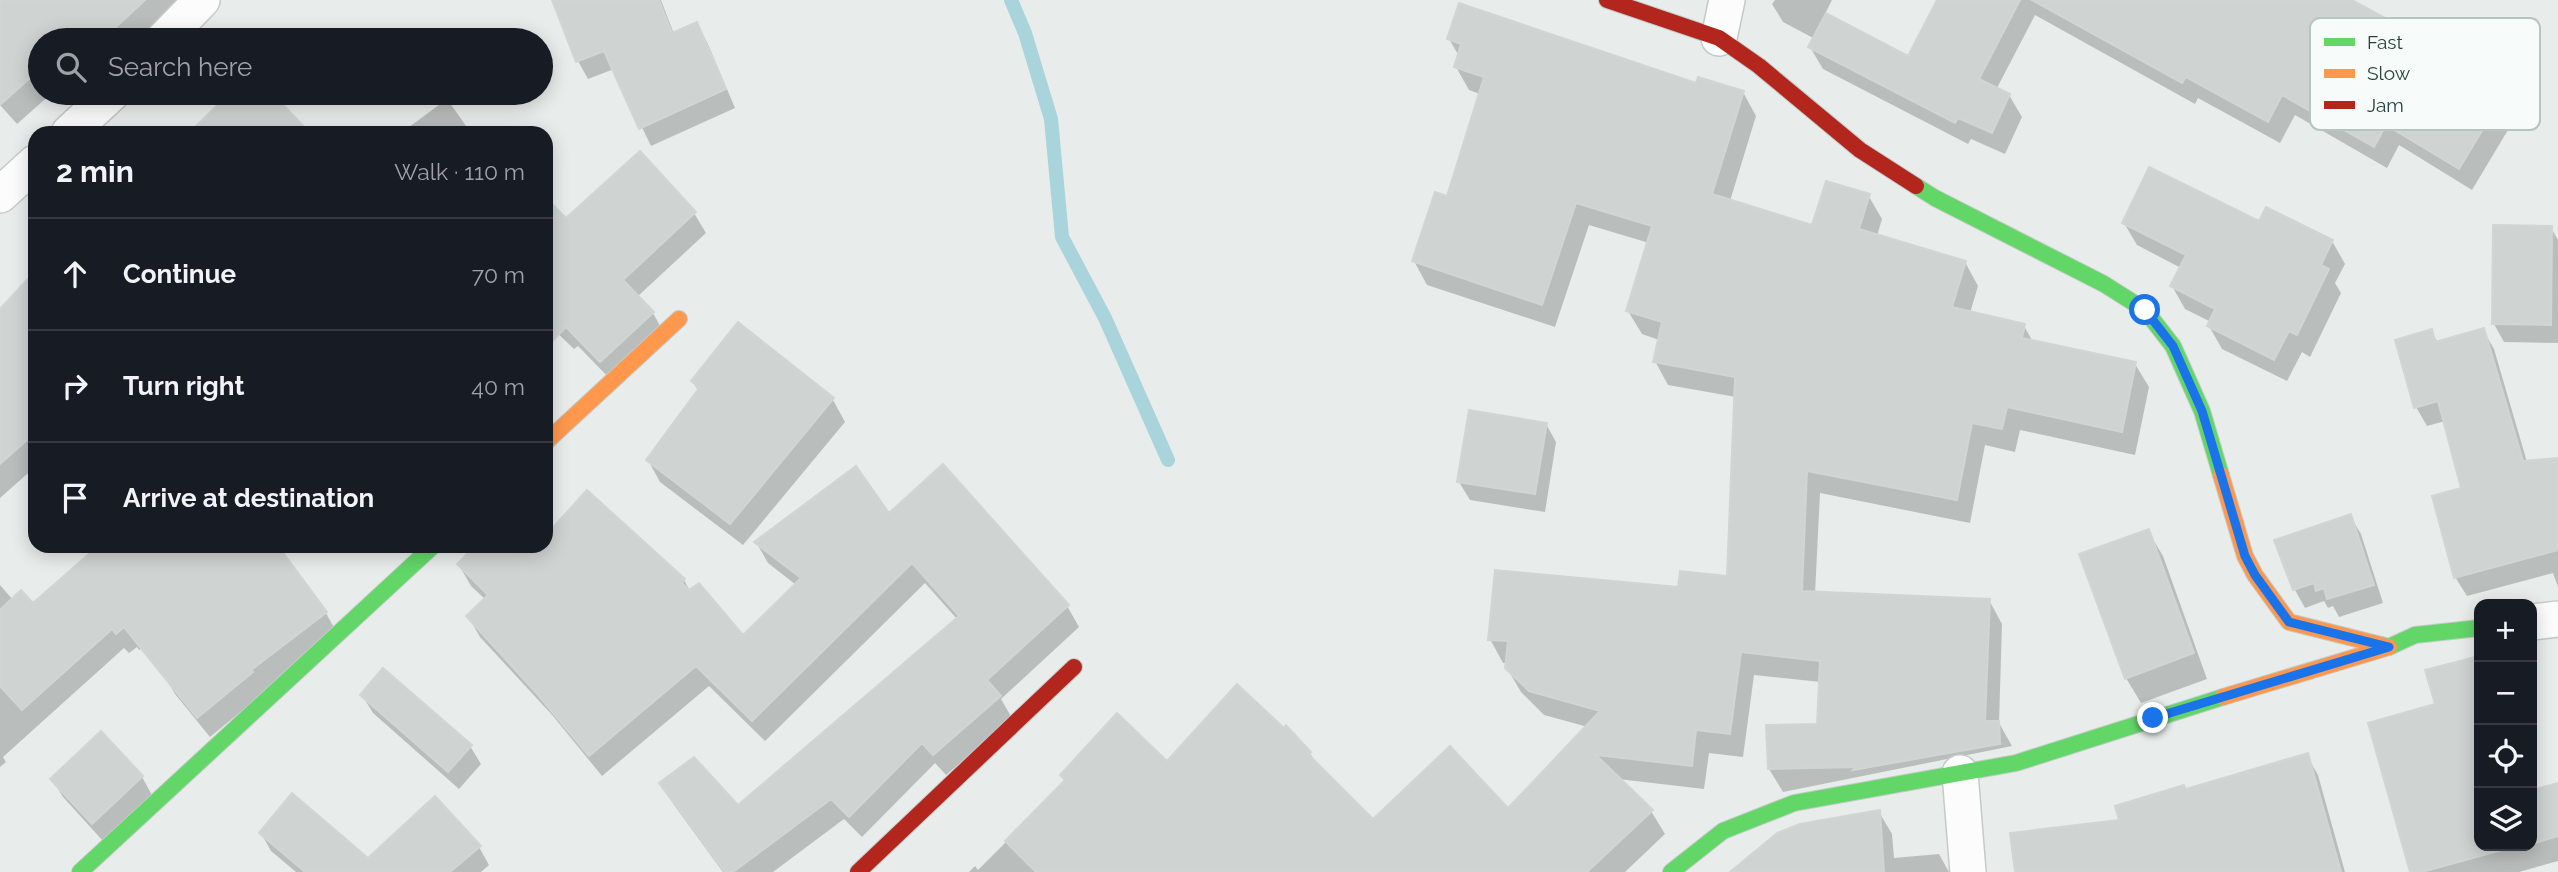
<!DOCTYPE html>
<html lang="en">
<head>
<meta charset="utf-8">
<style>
  :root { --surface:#171b24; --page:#20242c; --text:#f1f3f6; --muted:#9ea1a6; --line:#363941 }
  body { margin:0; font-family:Raleway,sans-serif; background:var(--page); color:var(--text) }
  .controls { position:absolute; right:21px; bottom:21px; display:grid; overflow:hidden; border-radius:14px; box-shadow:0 4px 18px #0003 }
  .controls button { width:63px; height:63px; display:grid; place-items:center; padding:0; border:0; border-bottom:2px solid var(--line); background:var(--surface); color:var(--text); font:35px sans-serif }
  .stop { position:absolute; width:21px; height:21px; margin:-16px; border:5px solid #1a73e8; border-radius:50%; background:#fff }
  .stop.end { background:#1a73e8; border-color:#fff; box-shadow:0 2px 7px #0008 }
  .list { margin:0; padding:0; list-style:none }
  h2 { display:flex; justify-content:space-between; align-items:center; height:91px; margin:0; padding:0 28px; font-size:30px }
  h2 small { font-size:23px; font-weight:400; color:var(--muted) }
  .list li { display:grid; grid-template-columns:46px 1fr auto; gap:21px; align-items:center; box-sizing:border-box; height:112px; padding:0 28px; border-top:2px solid var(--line) }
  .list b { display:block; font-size:26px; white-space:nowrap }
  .list em { font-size:23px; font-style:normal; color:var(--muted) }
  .icon { flex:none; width:38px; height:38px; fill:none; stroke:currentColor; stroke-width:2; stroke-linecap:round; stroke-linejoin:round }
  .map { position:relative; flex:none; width:2558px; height:872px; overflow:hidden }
  .search { position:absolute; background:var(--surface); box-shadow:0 4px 18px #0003; left:28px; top:28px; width:525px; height:77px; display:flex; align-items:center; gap:18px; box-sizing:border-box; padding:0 24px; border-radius:38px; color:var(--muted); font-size:26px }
  .panel { position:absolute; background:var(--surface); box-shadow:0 4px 18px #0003; left:28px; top:126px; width:525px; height:427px; border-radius:21px }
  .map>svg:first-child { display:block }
  .shadow { fill:#0003 }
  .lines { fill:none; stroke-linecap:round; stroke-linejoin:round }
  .stream { stroke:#a9d4db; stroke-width:14 }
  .building { fill:#cfd4d2; stroke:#d1d6d4; stroke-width:2 }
  .street-casing { stroke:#c5cac8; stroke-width:38 }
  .fast-casing { stroke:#c3cbc8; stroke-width:18 }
  .slow-casing { stroke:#c3cbc8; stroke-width:18 }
  .jam-casing { stroke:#c3cbc8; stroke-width:18 }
  .street { stroke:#fcfcfc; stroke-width:35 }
  .fast { stroke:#63d668; stroke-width:16 }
  .slow { stroke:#ff974d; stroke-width:16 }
  .jam { stroke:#b3261e; stroke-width:16 }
  .route { stroke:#1a73e8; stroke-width:9 }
  .key { fill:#f7fbf9; stroke:#b8c4c0; stroke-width:2 }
  .key-label { font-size:19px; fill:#24423a }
</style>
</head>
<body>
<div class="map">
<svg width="2558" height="872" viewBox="0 0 2558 872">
  <rect width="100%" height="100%" fill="#e8edeb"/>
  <path class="shadow" d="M0,0H178L179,3L139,40H40V93H52L17,124L0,105Z
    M554,0H661L674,34L696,24L707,42L735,108L651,146L614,69L588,79L578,61Z
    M1775,0H1832L1825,14L1909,58L1939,0H2352L2351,2L2468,61L2528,53L2541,75L2472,190L2399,145L2387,168L2295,115L2280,143L2198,98L2195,104L2035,15L1997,88L2009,95L2022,117L2005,154L1971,139L1968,144L1823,69L1810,47L1815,39L1783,22L1772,4Z
    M1449,39L1743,92L1756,116L1730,201L1813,227L1868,195L1882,219L1877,236L1965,262L1978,286L1970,313L2024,326L2033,342L2135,364L2149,387L2135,455L2020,430L2015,452L1985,445L1970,523L1820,493L1815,594L1989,600L2002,624L1999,723L2012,746L1783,792L1769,769L1819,726L1821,682L1754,675L1743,757L1709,753L1704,789L1618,779L1651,811L1665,834L1625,872H969L975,866L978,870L1066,782L1062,775L1167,763L1286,728L1310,753L1317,765L1373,821L1508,810L1588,727L1544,715L1521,692L1507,668V663H1503L1490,639L1729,578L1736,397L1668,385L1655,361L1659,340L1642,334L1628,311L1649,243L1589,225L1555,327L1427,285L1414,261L1448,199L1480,94L1469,90L1456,67L1459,56Z
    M447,99L471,133H401Z
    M546,200L566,220L694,213L706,233L637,297L653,313L664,333L612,381L578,346L574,349L546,322Z
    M2124,223H2260L2332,241L2345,264L2335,283L2341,293L2310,357L2302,352L2287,381L2222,349L2209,326L2211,322L2185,309L2172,286L2181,268L2137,245Z
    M2551,228L2558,240V343L2504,342L2494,324Z
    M35,282V467L0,498V312Z
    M2483,330L2494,349L2527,462L2558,460V587L2553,573L2467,596L2455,577L2464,490L2445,421L2427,426L2416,407L2431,331L2438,343Z
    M693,382L833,400L845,422L743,545L660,482L648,460L699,392Z
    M1546,424L1556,442L1545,512L1470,500L1459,482Z
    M889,516L1067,606L1079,627L1001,699L1012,718L946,775L935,763L862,837L844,819L773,872H723L674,805L662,784L738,808L957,619L925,583L765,741L709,686L602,776L553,716L480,637L468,616L486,600L471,586L459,565L478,546H546V538L684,580L690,591L743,638L796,585L768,563L756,542Z
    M2350,516L2361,534L2383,603L2339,617L2333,606L2328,608L2324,601L2305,608L2295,590L2276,541Z
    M2148,531L2163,556L2207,679L2141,703L2126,678Z
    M100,546H276L326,613L337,633L210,737L175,694L163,674L178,617L139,650L137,647L129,653L124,648L3,757L6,762L0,767V585L13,600L32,606Z
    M362,695L470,746L481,764L459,789L373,713Z
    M101,733L142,777L152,795L103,841L63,797L52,779Z
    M2307,756L2318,775L2345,872H2017L2186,791Z
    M2558,784V861L2519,872H2412L2479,793V846H2532V792Z
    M1879,812L1892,834L1894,858L1939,854L1949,872H1733Z
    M261,833L368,860L479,847L489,865L481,872H296L271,851Z"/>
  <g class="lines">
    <path class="stream" d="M1011,0L1025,33L1051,119L1062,237L1105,318L1168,460"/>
  </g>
  <path class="building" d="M0,0H145L102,40H40V69L0,105Z
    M552,0H659L672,33L697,22L726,89L639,129L604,51L576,62Z
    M1937,0H2020L1979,79L2010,94L1992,133L1958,118L1955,123L1808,47L1826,13L1908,56Z
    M2032,0H2352L2396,24L2398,19L2467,58L2487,26L2530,51L2459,169L2386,125L2374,147L2282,95L2268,122L2186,77L2182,83Z
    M1459,3L1696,83L1698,77L1744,91L1712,194L1812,225L1826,181L1870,194L1859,229L1966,261L1952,307L2025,324L2022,338L2136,362L2122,432L2007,407L2002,429L1972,423L1957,500L1807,471L1802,591L1990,599L1985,721H1999L2000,744L1853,770L1856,767L1768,769L1766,725L1817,724L1820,661L1741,652L1730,734L1696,730L1692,766L1596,755L1653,810L1587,872H1036L1005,841L1065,780L1060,775L1117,713L1167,761L1237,684L1284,728L1286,725L1311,752L1309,755L1373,819L1450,746L1508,808L1600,711L1529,691L1505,668L1508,641L1488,640L1495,570L1678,587L1680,571L1727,576L1735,377L1653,362L1662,322L1626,311L1652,226L1576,203L1542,305L1412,261L1435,192L1447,196L1484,77L1454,67L1461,44L1447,39Z
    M230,93H272L310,133H189Z
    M640,151L696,212L623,280L654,312L600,362L566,327L546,348V198L566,218Z
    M2149,167L2259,221L2266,207L2333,240L2321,265L2329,269L2297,335L2289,331L2274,360L2207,326L2215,309L2170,286L2186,255L2122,223Z
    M2493,225L2552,226L2551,325L2492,324Z
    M35,271V433L0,464V309Z
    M738,322L834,398L730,524L646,460L699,388L691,381Z
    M2484,328L2523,461L2558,458V550L2454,578L2432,496L2461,488L2438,401L2414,408L2395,340L2432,329L2435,342Z
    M1469,410L1547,423L1535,494L1457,482Z
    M943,464L1069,605L987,680L1001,696L933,755L922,743L849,817L831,799L733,872H725L659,783L694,757L738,805L959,616L912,563L752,721L696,666L589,756L538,695L466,616L488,595L457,564L475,546H546V535L587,490L685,579L682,583L689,590L699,583L743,635L801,578L754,542L856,466L889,513Z
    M2351,514L2374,585L2327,599L2324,588L2316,591L2314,583L2293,590L2274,540Z
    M2149,529L2194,653L2125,679L2079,554Z
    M98,546H278L327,612L251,670L253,672L197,718L124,627L116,634L112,629L22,710L0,686V610L21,590L33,603Z
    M2479,656V846H2525L2509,850V848L2422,872H2410L2368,723L2435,704L2425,670Z
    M383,668L472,745L448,772L360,695Z
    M101,731L143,776L92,824L50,779Z
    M2308,753L2341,872H2015L2010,833L2119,820L2115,806L2184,785L2186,789Z
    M2558,783V836L2532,844V790Z
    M292,793L368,858L435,796L481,846L450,872H305L259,833Z
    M1880,810L1884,872H1730L1777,833L1800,824Z"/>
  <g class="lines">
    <g class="street-casing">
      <path id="street" d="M1719,38L1727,0
        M163,40L202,0
        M69,133L112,93
        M0,195L35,163
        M2532,622L2558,619
        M1960,773L1968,872"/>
    </g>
    <g class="fast-casing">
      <path id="fast" d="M1916,186L1935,198L2104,284L2145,310L2173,346L2202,411L2221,475
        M2381,645L2389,647L2415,635L2479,628
        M80,872L433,546
        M1671,872L1723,831L1794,803L2016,763L2223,697"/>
    </g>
    <g class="slow-casing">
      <path id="slow" d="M546,442L679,319
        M2221,475L2245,556L2255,575L2289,622L2381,645
        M2223,697L2389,647"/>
    </g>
    <g class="jam-casing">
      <path id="jam" d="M1607,0L1719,38L1759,66L1860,150L1916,186
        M858,872L1074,667"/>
    </g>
    <use href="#street" class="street"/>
    <use href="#fast" class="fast"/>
    <use href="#slow" class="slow"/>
    <use href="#jam" class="jam"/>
  </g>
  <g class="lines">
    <path class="route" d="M2145,310L2173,346L2202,411L2245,556L2255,575L2289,622L2389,647L2153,718"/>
  </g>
  <rect x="2310" y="18" width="230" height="112" rx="10" class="key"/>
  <rect x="2324" y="38" width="31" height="8" fill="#63d668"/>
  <rect x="2324" y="69" width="31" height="9" fill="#ff974d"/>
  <rect x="2324" y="101" width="31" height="8" fill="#b3261e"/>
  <g class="key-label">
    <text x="2367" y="49">Fast</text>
    <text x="2367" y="80">Slow</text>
    <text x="2367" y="112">Jam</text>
  </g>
</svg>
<div class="controls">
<button>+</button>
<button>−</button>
<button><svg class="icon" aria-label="locate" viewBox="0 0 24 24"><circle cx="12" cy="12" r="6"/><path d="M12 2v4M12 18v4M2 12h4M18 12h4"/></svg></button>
<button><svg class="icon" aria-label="layers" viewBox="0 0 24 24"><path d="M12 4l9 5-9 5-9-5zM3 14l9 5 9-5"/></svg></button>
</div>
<div class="stop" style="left:2145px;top:310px"></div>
<div class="stop end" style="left:2153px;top:718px"></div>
<div class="search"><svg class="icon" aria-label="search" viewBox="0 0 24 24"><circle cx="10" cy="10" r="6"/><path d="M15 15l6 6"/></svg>Search here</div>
<section class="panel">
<h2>2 min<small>Walk · 110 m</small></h2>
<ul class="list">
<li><svg class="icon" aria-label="ahead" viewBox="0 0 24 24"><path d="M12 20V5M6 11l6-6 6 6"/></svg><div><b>Continue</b></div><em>70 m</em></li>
<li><svg class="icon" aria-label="right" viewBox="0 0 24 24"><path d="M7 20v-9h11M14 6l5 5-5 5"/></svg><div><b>Turn right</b></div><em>40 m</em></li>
<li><svg class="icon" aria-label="arrive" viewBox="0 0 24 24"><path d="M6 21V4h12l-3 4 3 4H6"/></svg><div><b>Arrive at destination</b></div></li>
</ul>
</section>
</div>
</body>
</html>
